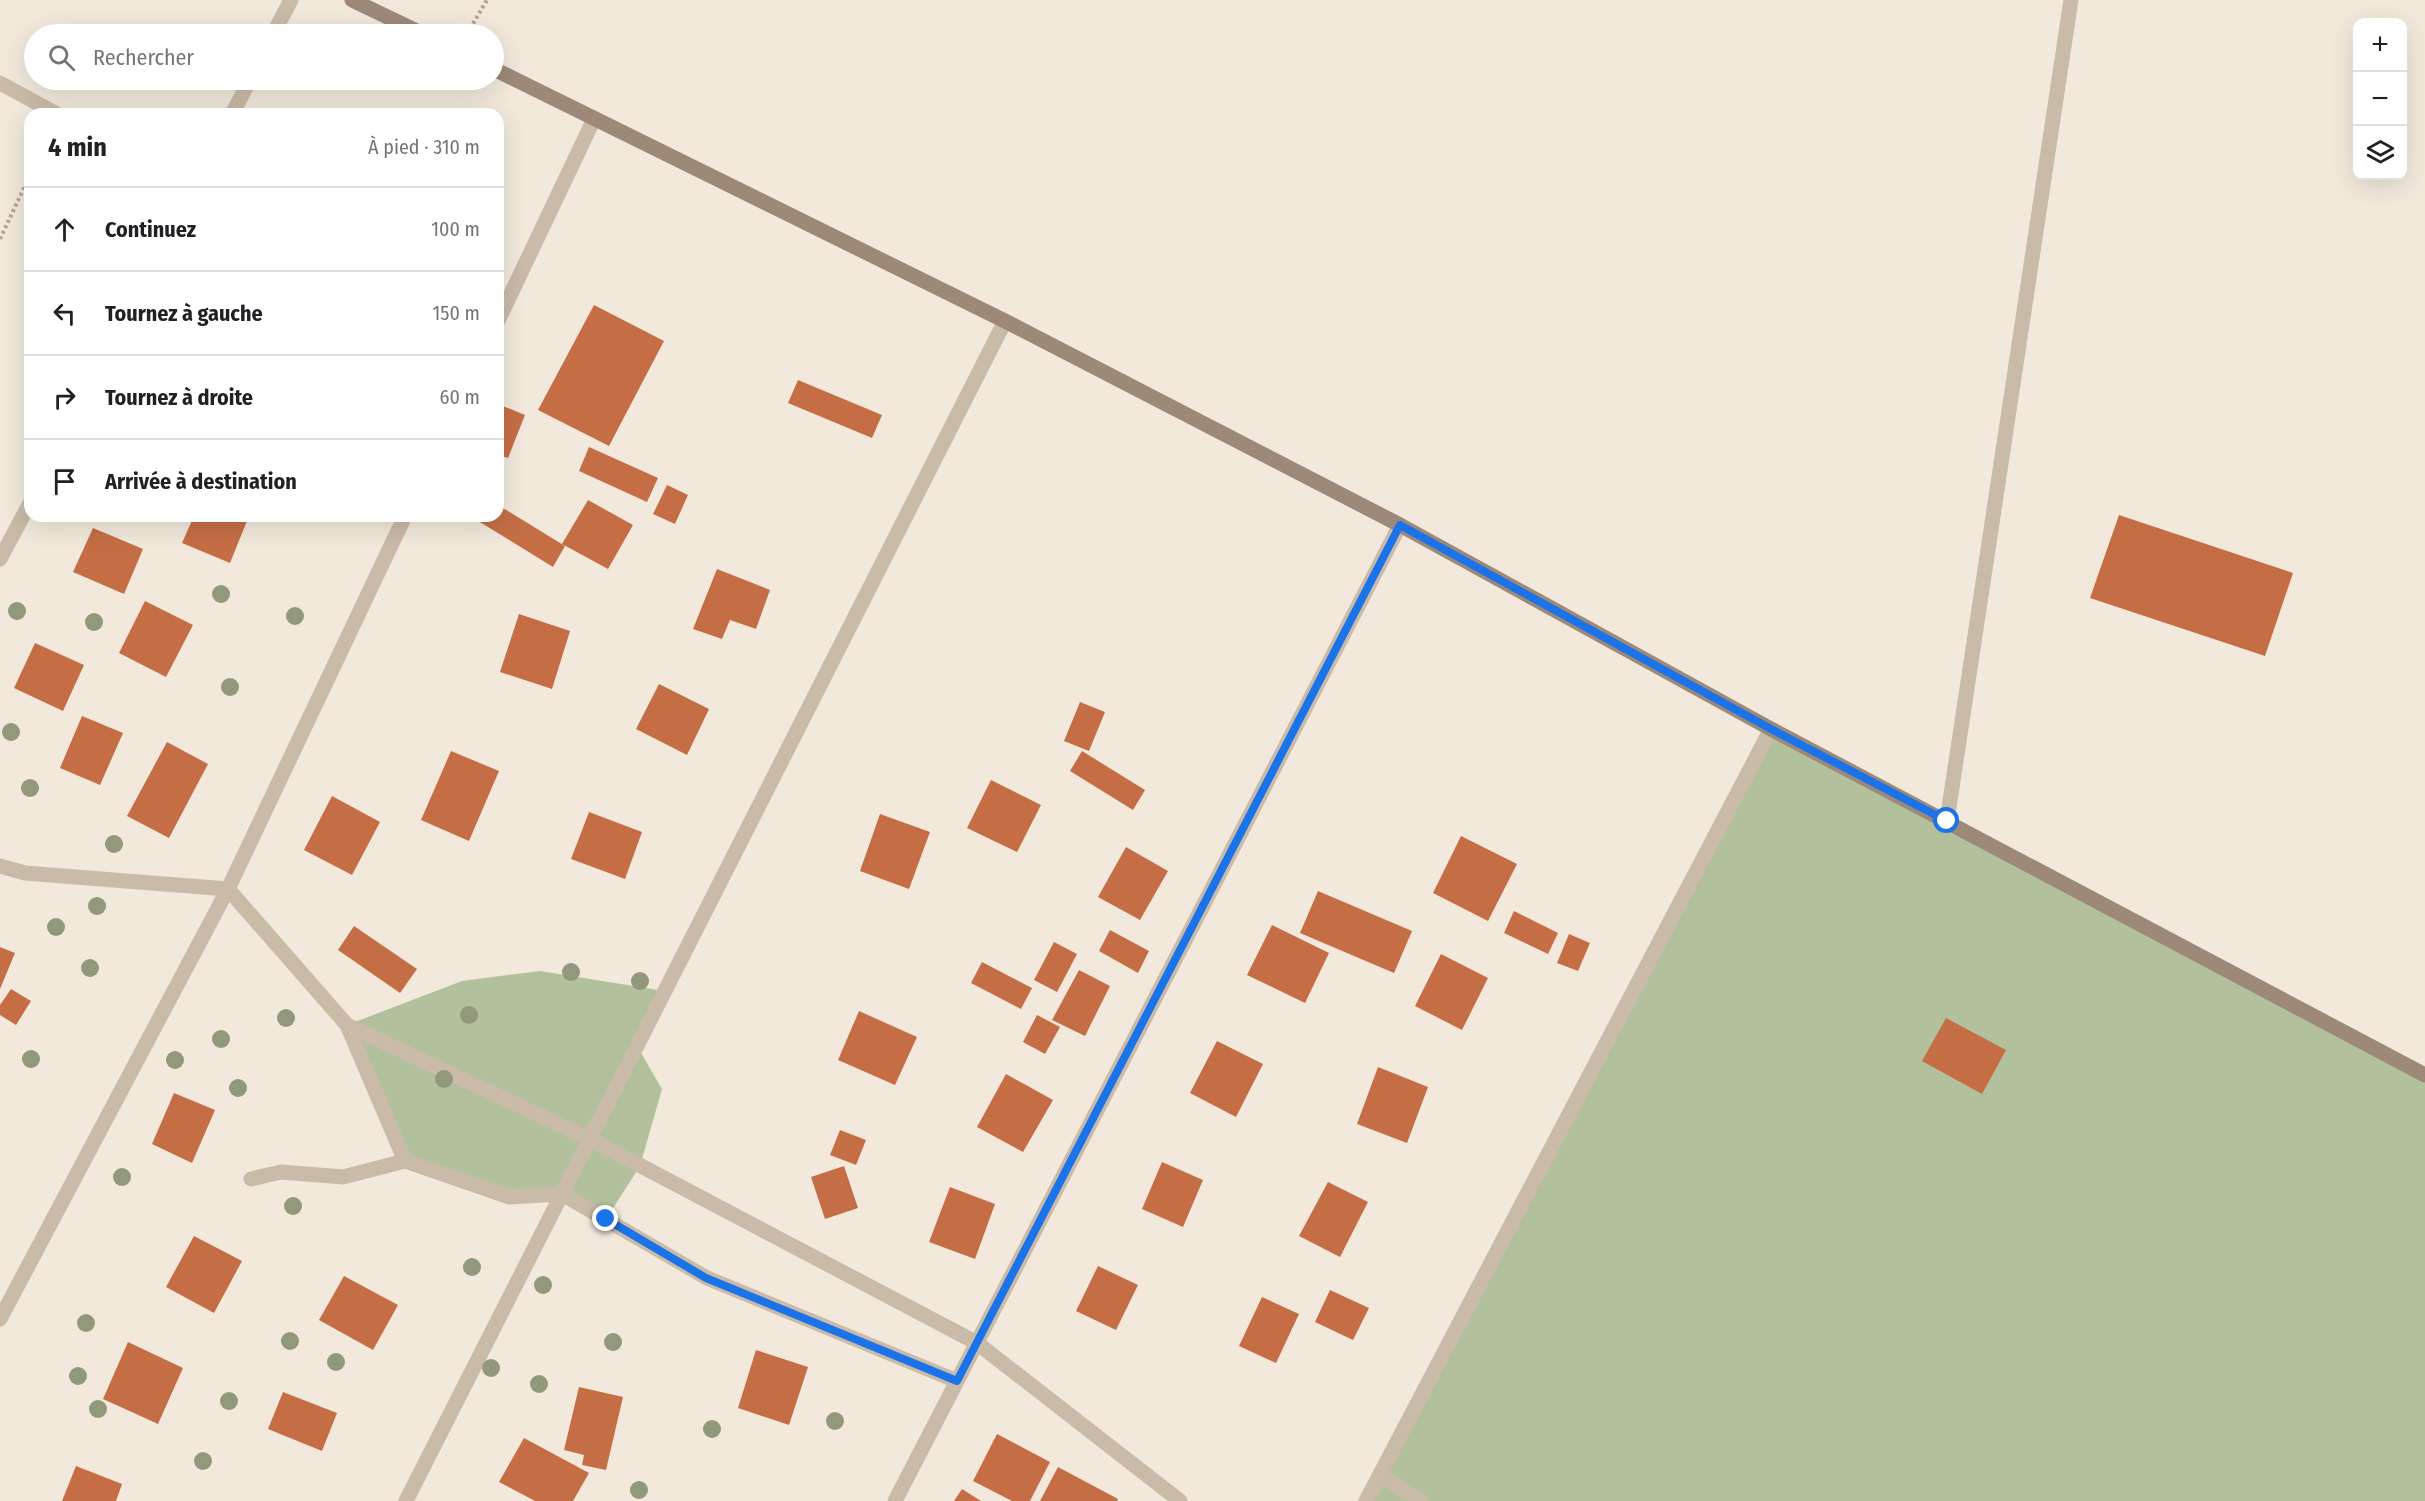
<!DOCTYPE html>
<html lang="fr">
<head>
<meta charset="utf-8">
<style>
  :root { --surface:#fff; --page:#f2f2f2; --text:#202124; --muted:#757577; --line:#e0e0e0 }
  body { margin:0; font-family:"Fira Sans Condensed",sans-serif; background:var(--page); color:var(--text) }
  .controls { position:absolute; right:18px; top:18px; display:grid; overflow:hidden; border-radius:12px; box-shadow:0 6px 24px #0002 }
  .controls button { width:54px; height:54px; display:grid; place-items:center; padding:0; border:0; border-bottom:2px solid var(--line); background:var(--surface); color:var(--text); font:30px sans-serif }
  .stop { position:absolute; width:18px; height:18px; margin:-14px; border:4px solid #1a73e8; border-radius:50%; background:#fff }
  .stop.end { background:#1a73e8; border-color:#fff; box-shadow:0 2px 6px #0008 }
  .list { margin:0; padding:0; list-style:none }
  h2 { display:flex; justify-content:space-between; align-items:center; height:78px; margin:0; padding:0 24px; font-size:26px }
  h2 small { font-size:20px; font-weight:400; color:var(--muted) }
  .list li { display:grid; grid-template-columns:39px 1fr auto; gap:18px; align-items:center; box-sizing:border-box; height:84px; padding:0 24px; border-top:2px solid var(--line) }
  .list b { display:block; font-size:22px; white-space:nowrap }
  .list em { font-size:20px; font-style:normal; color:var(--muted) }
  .icon { flex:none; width:33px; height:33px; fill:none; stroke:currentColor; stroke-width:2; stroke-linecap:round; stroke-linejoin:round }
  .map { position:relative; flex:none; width:2425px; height:1501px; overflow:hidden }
  .search { position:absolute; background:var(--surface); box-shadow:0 6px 24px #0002; left:24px; top:24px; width:480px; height:66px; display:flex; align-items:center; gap:15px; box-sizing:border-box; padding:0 21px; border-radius:33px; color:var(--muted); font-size:22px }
  .panel { position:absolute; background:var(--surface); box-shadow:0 6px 24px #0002; left:24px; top:108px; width:480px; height:414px; border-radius:18px }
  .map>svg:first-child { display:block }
  .green { fill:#b2c19c }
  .building { fill:#c56e46 }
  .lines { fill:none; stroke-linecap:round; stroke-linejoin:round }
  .path { stroke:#b6a492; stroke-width:4; stroke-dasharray:3 3; stroke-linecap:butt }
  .lane { stroke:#cabaa8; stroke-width:15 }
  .street { stroke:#cabaa8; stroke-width:15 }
  .secondary { stroke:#9e8979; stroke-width:15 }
  .tree { fill:#92987b }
  .route { stroke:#1a73e8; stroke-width:8 }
</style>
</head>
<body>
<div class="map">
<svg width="2425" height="1501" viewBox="0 0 2425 1501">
  <rect width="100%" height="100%" fill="#f2e9dc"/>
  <path class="green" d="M1771,729L2425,1075V1501H1366Z
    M540,971L665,991L637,1046L662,1089L640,1166L606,1219L562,1194L509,1197L405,1161L347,1025L462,981Z"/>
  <path class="building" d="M594,305L664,341L609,446L538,410Z
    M798,380L882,415L872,438L788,403Z
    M498,404L525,415L508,458L498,455Z
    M589,447L658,478L647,502L579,471Z
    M667,485L688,495L675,524L653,514Z
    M588,500L633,525L608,569L562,544Z
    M498,505L565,546L553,567L470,516H498Z
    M2119,515L2293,573L2265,656L2090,598Z
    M194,516H249L230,563L182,543Z
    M93,528L143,549L124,594L73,572Z
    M717,569L770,590L756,629L730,620L722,639L693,629Z
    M145,601L193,625L166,677L119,653Z
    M519,614L570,631L552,689L500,672Z
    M35,643L84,665L63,711L14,688Z
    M659,684L709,709L687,755L636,729Z
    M1080,702L1105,712L1089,751L1064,741Z
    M82,716L123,733L100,785L60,768Z
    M167,742L208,764L169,838L127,816Z
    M451,751L499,771L469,841L421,820Z
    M1082,751L1145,790L1133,810L1070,771Z
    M991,780L1041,805L1017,852L967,828Z
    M332,796L380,822L352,875L304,850Z
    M589,812L642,832L625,879L571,859Z
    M880,814L930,832L909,889L860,871Z
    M1461,836L1517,864L1488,921L1433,893Z
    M1126,847L1168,871L1140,920L1098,897Z
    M1318,891L1412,931L1394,973L1300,933Z
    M1514,911L1558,933L1548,954L1504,933Z
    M1272,925L1329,953L1305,1003L1247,975Z
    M354,926L417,969L400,993L338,950Z
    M1110,930L1149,951L1138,973L1099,951Z
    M1569,934L1590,943L1578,971L1557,963Z
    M1054,942L1077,954L1057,992L1034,980Z
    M0,947L15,953L0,989Z
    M1441,954L1488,978L1462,1030L1415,1006Z
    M982,962L1032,988L1021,1009L971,983Z
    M1079,970L1110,986L1085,1036L1052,1020Z
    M11,989L31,1001L16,1025L0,1015V1005Z
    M859,1011L917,1037L895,1085L838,1060Z
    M1037,1015L1060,1027L1045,1054L1023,1042Z
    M1946,1018L2006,1050L1982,1094L1922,1061Z
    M1217,1041L1263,1064L1236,1117L1190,1093Z
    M1378,1067L1428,1087L1407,1143L1357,1124Z
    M1006,1074L1053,1100L1023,1152L977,1127Z
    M174,1093L215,1110L192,1163L152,1144Z
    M840,1130L866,1140L856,1165L830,1155Z
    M1162,1162L1203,1180L1183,1227L1142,1209Z
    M844,1166L858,1208L825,1219L811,1177Z
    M1328,1182L1368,1202L1340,1257L1299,1236Z
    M950,1187L995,1204L975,1259L929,1242Z
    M194,1236L242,1261L214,1313L166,1287Z
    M1098,1266L1138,1285L1116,1330L1076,1311Z
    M344,1276L398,1305L373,1350L319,1320Z
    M1330,1290L1369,1308L1353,1340L1315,1322Z
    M1262,1297L1299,1314L1276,1363L1239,1346Z
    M128,1342L183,1368L158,1424L103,1399Z
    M756,1350L808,1367L789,1425L738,1408Z
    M579,1387L623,1397L606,1470L582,1465L584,1455L564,1450Z
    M283,1392L337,1413L322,1451L268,1429Z
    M997,1434L1050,1462L1030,1501H1012L973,1481Z
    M524,1438L589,1473L573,1501H535L499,1482Z
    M76,1466L122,1484L116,1501H62Z
    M1058,1467L1118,1499L1117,1501H1040Z
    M962,1489L981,1501H954Z"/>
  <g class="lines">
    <path class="path" d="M467,34L487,0
      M0,239L30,175"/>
    <path class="lane" d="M0,83L57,114
      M251,1179L281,1172L343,1177L405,1161"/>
    <path class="street" d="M273,34L291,0
      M232,114L250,80
      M498,321L594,119
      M0,559L30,503
      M1947,821L2071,0
      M0,866L25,873L228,889L347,1025L590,1139L977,1343L1180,1501
      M347,1025L405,1161L509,1197L562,1194L707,1278L957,1381
      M0,1319L228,889L405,516
      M1380,1475L1421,1501
      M406,1501L1005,321
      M895,1501L1400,525
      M1366,1501L1771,729"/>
    <path class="secondary" d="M352,0L423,34
      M494,69L1005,321L1400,525L1771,729L2425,1075"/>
  </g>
  <g class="tree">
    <circle cx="221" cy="594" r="9"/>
    <circle cx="17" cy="611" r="9"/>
    <circle cx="295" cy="616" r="9"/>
    <circle cx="94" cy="622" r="9"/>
    <circle cx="230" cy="687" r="9"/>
    <circle cx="11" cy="732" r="9"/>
    <circle cx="30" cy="788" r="9"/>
    <circle cx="114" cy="844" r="9"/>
    <circle cx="97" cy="906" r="9"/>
    <circle cx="56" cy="927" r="9"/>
    <circle cx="90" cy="968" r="9"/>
    <circle cx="571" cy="972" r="9"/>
    <circle cx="640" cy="981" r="9"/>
    <circle cx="469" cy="1015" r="9"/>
    <circle cx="286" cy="1018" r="9"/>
    <circle cx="221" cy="1039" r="9"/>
    <circle cx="31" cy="1059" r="9"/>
    <circle cx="175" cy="1060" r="9"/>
    <circle cx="444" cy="1079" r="9"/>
    <circle cx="238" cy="1088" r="9"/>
    <circle cx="122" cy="1177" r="9"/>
    <circle cx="293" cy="1206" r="9"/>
    <circle cx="472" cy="1267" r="9"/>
    <circle cx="543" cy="1285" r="9"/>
    <circle cx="86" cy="1323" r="9"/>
    <circle cx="290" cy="1341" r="9"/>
    <circle cx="613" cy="1342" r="9"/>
    <circle cx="336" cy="1362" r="9"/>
    <circle cx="491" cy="1368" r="9"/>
    <circle cx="78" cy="1376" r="9"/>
    <circle cx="539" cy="1384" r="9"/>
    <circle cx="229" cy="1401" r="9"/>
    <circle cx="98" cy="1409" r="9"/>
    <circle cx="835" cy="1421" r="9"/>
    <circle cx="712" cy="1429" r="9"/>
    <circle cx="203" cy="1461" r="9"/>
    <circle cx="639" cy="1490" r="9"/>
  </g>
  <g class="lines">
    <path class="route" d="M606,1219L706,1278L957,1381L1400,525L1771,729L1947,821"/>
  </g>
</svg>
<div class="controls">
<button>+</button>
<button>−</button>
<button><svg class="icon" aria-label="layers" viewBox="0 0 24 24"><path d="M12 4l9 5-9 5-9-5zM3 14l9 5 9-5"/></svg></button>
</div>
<div class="stop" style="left:1947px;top:821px"></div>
<div class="stop end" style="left:606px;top:1219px"></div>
<div class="search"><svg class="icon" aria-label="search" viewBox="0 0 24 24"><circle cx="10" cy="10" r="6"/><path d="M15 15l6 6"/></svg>Rechercher</div>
<section class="panel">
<h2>4 min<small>À pied · 310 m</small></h2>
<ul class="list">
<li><svg class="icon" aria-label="ahead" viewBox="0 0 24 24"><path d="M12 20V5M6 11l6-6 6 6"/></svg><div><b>Continuez</b></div><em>100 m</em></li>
<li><svg class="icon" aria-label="left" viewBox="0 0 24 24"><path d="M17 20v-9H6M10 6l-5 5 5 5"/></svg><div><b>Tournez à gauche</b></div><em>150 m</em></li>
<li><svg class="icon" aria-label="right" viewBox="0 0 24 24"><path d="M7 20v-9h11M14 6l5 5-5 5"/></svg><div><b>Tournez à droite</b></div><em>60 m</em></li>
<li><svg class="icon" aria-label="arrive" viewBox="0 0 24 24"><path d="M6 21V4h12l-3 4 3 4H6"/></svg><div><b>Arrivée à destination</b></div></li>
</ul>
</section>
</div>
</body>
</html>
